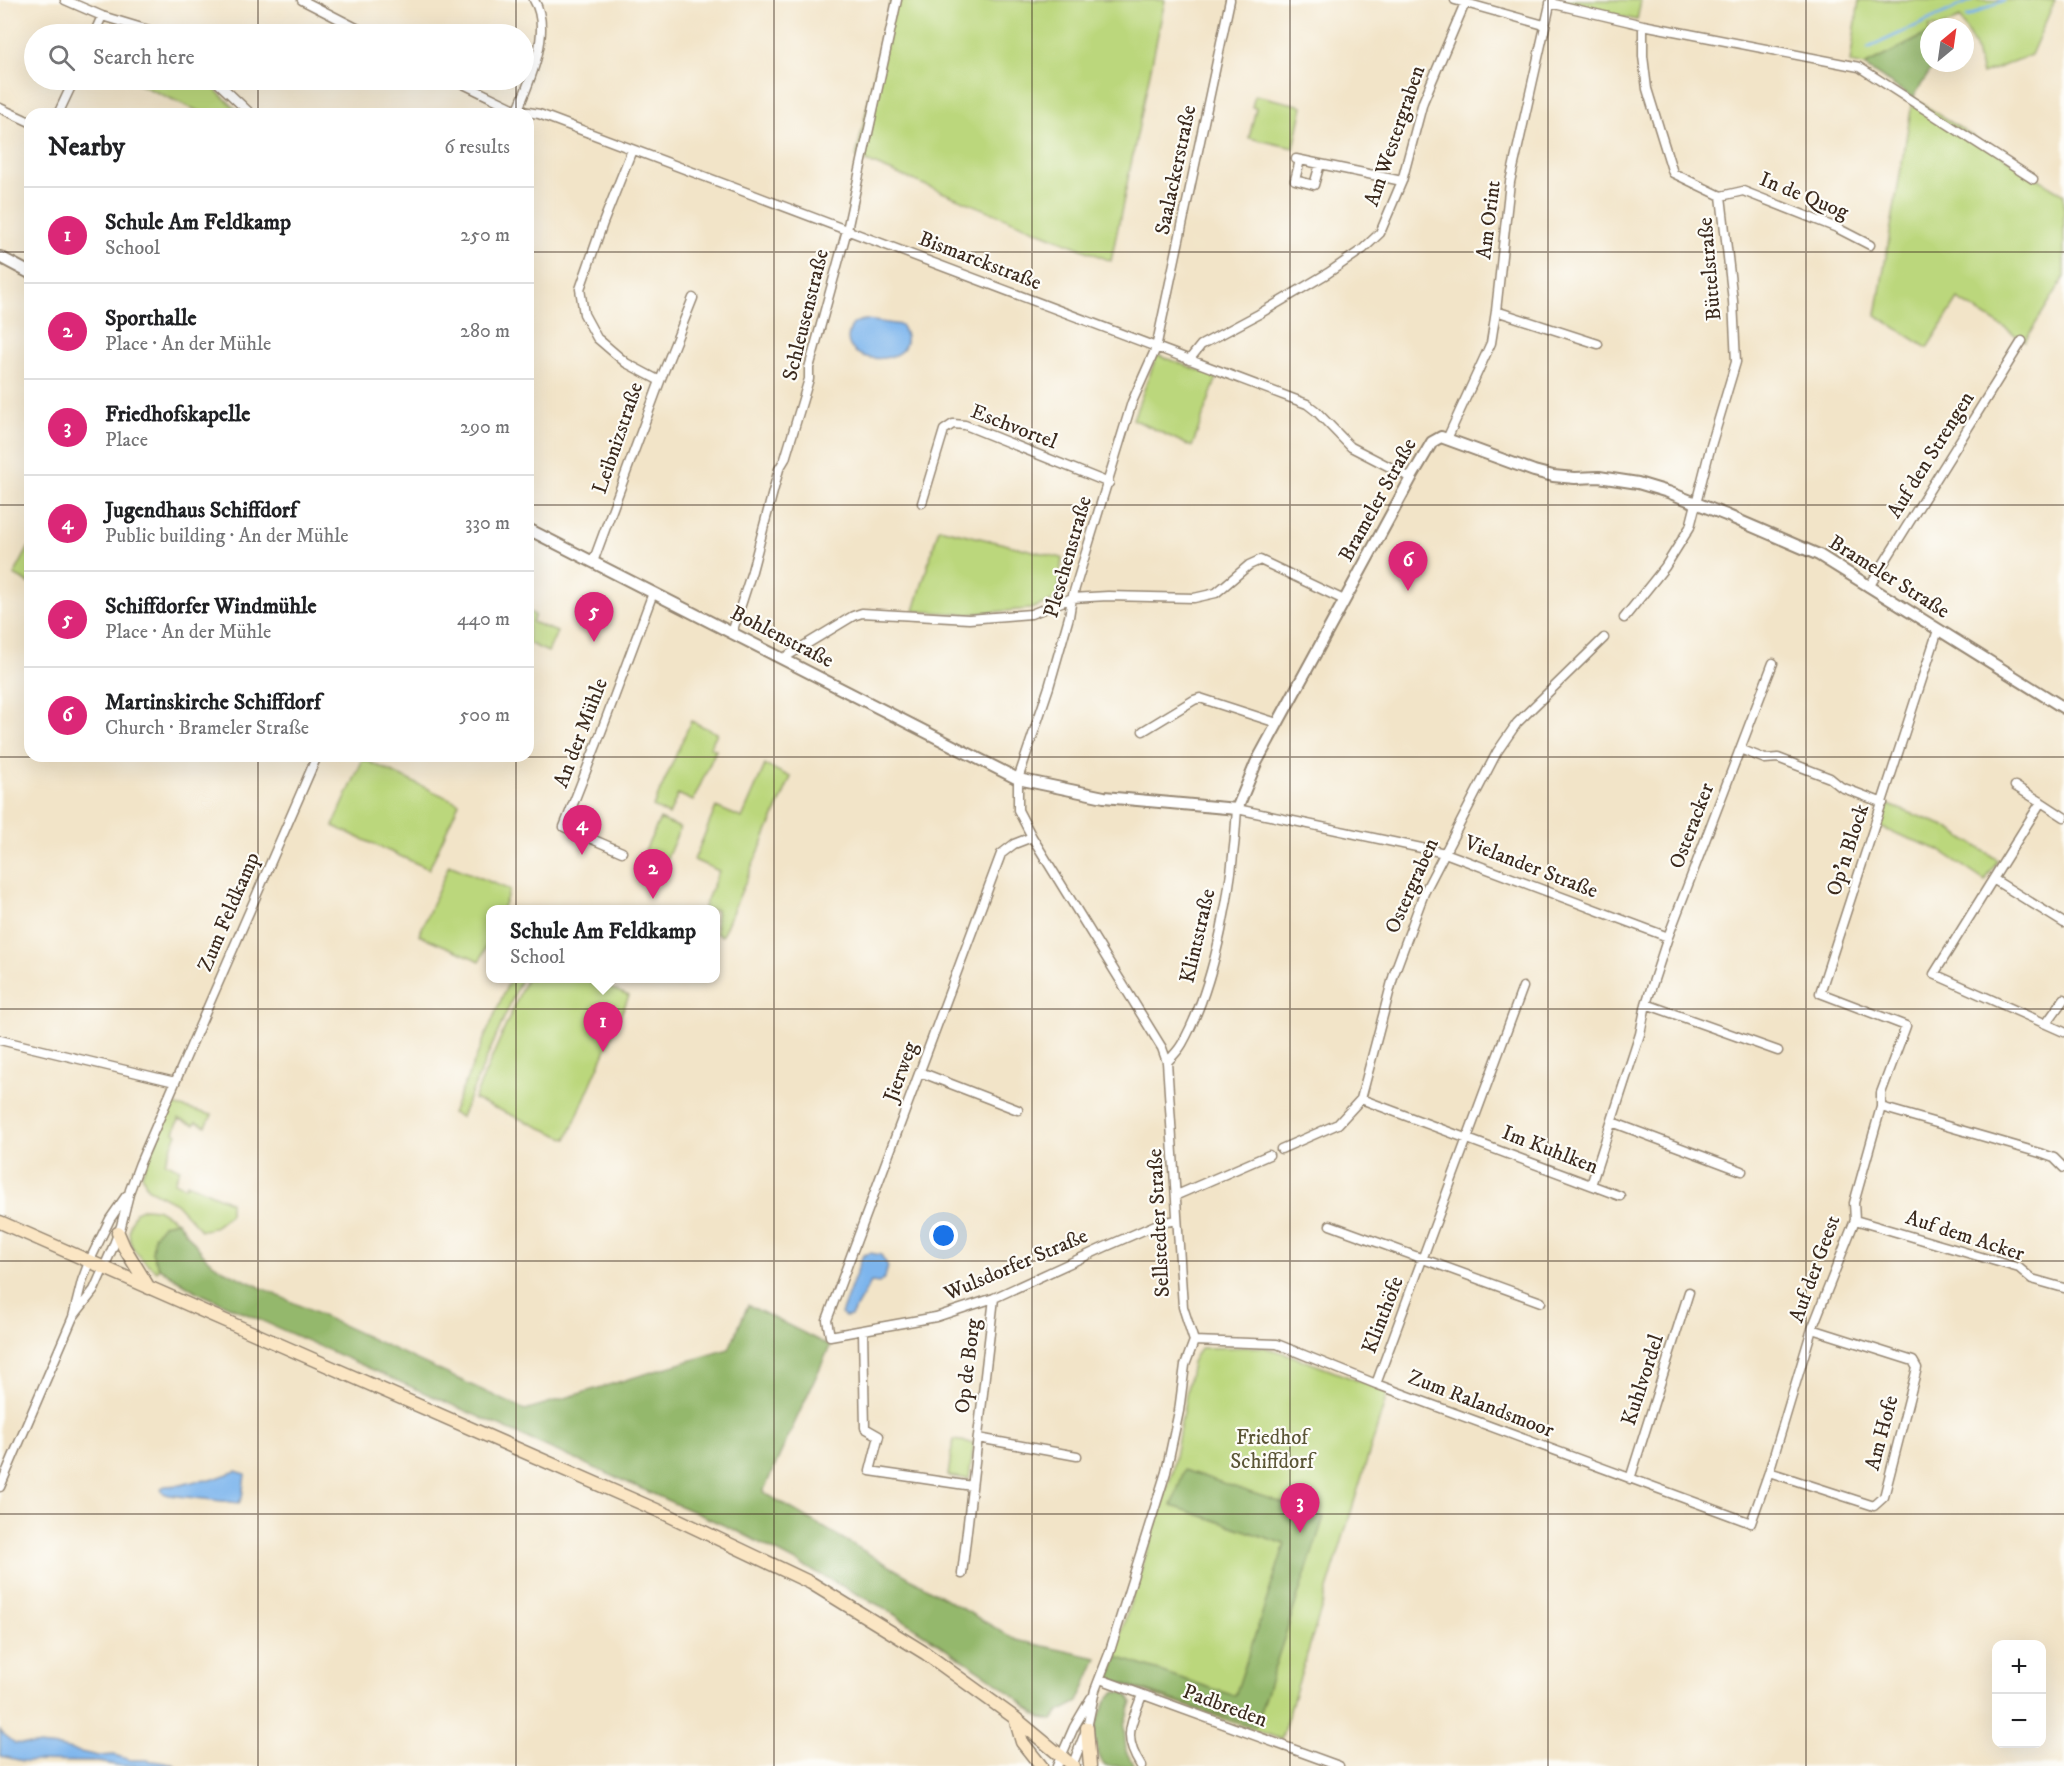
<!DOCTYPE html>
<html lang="en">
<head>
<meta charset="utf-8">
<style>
  :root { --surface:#fff; --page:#f6f6f6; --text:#202124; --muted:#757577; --line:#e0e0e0; --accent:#db2777 }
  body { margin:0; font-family:"IM FELL DW Pica",serif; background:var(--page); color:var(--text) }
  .controls { position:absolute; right:18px; bottom:18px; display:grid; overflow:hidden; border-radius:12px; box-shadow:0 6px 24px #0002 }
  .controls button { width:54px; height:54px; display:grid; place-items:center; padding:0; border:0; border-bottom:2px solid var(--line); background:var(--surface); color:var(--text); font:30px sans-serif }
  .compass { position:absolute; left:1920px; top:18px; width:54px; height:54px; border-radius:50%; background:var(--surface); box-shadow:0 6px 24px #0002; rotate:29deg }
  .you { position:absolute; left:944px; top:1236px; width:21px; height:21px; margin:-15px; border:4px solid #fff; border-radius:50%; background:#1a73e8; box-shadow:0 0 0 9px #1a73e833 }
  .badge { display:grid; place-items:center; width:39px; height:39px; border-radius:50%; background:var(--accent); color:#fff; font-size:20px; font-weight:700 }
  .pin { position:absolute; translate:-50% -50px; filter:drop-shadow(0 2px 3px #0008) }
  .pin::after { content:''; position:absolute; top:32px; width:21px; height:18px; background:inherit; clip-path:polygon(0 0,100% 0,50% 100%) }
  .popup { position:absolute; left:486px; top:905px; width:234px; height:78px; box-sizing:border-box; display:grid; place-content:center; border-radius:12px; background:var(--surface); filter:drop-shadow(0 2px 4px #0005); font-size:20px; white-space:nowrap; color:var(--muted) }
  .popup b { font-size:22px; color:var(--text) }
  .popup::after { content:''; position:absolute; left:50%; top:100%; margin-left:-12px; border:12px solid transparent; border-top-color:var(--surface) }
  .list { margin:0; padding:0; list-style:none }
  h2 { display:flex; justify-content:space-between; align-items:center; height:78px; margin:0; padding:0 24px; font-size:26px }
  h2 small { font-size:20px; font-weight:400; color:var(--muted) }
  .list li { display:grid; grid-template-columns:39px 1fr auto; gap:18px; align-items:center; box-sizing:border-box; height:96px; padding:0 24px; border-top:2px solid var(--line) }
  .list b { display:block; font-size:22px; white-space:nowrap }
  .list p { margin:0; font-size:20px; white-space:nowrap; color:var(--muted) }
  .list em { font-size:20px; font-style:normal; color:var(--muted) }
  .icon { flex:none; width:33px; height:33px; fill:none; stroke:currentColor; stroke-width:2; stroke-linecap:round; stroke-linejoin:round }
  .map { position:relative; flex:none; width:2064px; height:1766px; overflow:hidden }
  .search { position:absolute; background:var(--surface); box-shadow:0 6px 24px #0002; left:24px; top:24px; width:510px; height:66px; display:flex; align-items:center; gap:15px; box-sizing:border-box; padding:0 21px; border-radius:33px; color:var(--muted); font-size:22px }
  .panel { position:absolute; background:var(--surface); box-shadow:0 6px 24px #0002; left:24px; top:108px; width:510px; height:654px; border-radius:18px }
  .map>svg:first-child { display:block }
  .green { fill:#bbd77c; stroke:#7b804d; stroke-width:1.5 }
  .forest { fill:#94b86c; stroke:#687145; stroke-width:1.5 }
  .water { fill:#7db5ed; stroke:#5c7086; stroke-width:1.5 }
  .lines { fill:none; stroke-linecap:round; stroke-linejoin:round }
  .stream { stroke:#7db5ed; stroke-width:3 }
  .minor-casing { stroke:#968773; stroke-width:11 }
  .tertiary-casing { stroke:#968773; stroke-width:14 }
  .secondary-casing { stroke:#968773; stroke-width:15 }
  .minor { stroke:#fff; stroke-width:8 }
  .tertiary { stroke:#fff; stroke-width:10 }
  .secondary { stroke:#fbe6c4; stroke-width:12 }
  .grid { fill:none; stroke:#3b2a1e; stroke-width:1.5; stroke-opacity:0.55 }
  .labels { text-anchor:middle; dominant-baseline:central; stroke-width:4.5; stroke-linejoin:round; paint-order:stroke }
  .street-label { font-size:21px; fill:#3b2a1e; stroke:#fdfcf7 }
  .park-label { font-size:21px; fill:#5b5536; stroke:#fdfcf7 }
</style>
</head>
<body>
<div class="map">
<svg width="2064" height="1766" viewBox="0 0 2064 1766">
  <rect width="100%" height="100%" fill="#fdfcf7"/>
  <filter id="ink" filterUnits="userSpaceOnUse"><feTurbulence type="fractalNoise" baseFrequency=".0167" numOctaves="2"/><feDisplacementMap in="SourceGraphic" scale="12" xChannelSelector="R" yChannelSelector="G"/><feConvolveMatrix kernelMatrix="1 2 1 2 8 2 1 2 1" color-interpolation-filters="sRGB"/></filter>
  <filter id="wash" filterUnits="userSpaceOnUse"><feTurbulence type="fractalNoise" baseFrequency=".008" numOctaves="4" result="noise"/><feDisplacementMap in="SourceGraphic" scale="24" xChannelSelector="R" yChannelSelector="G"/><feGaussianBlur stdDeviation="1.35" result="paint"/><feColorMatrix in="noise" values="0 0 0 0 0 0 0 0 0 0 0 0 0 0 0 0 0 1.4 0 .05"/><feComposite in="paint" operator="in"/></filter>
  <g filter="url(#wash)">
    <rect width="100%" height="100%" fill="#f2e4c8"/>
    <path class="green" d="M891,0H1165L1111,261L856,157Z
      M1549,0H1641L1637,20Z
      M1859,0H2055L2031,55L1982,74L1975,47L1960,18L1941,27H1929V33L1864,66L1850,63Z
      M129,80H205L241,114H205Z
      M1255,95L1303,106L1294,148L1249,138L1256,108L1252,107Z
      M1913,98L2064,195V278L2025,341L1958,299L1927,348L1876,315Z
      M1157,355L1217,377L1192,447L1133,419Z
      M939,528L1062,558L1058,599L1030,609L968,614L914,611Z
      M29,547H30V584L14,575Z
      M528,611L535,615L532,622L557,632L548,652L528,643Z
      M691,721L717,733L710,747L716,750L693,801L678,794L669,815L653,807Z
      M363,759L459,803L429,869L333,826Z
      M765,765L791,777L722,936L716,933V910L703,909L719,871L694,860L716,807L742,818Z
      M1886,804L1945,826L1998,860L1985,881L1939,850L1879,827Z
      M660,819L680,828L663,867L642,857Z
      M449,865L510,890L502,909L490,910V936L480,961L419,935Z
      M510,979H521L461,1117L452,1113Z
      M526,979H589L629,996L567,1139L474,1099Z
      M173,1105L212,1115L206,1126L196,1122L194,1125L179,1119L174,1132L177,1134L165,1162L180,1169L174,1182L185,1187L187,1183L230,1202V1214C221,1222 214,1230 201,1230L176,1203L147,1188L142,1174L170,1108Z
      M144,1208L157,1209L177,1221L164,1224L152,1253L159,1268L157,1271C134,1255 121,1240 135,1212Z
      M1263,1347L1287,1354L1388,1392L1281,1739L1106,1679L1172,1473L1192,1362L1200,1348Z
      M953,1440L974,1443L969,1479L948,1476Z"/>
    <path class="forest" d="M1929,33V63H1935L1913,98L1864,66Z
      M177,1221L208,1260L223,1270L525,1410L729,1349L748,1305L830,1346L763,1492L1016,1640L1097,1658L1078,1702L1059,1712L1053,1720L1041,1718L994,1680L886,1609L739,1532L197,1292L159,1268L152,1253L154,1236L164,1224Z
      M1184,1470L1324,1517L1255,1727L1110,1679L1117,1657L1235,1696L1285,1544L1172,1506Z
      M1115,1692C1124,1692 1129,1694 1132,1702L1124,1725L1126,1751L1134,1766H1105C1100,1760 1097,1751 1095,1744C1093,1730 1103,1698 1115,1692Z"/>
    <path class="water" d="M866,320L901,325C928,367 839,369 849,333C851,323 857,321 866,320Z
      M871,1253L881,1255L888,1266L885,1277L879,1283L871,1282L851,1316L845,1317L841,1314L863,1255Z
      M236,1471L245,1474L242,1498L239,1503L169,1495L163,1493L161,1488L165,1486L181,1485L196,1481L211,1480Z
      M0,1729L1,1732L15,1743L59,1747L98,1756L114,1755L130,1760H147L172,1764L176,1766H121L98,1762L23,1761L0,1756Z"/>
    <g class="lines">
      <path class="stream" d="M1967,17L2004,0
        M1868,48L1972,0"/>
    </g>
  </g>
  <g filter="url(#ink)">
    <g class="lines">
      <g class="minor-casing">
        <path id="minor" d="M65,0L102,16L162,34
          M302,0L368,34
          M1455,0L1544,25
          M1550,3L1643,25L1859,67L2033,179
          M1643,25V56L1647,89L1673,173L1721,196
          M94,34L102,16
          M215,80L251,114
          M455,80L517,110L539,114L1307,404L1316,411L1351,447L1411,478
          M0,108L30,122
          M58,114L74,80
          M516,114C529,83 553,31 534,0
          M1296,159L1402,181
          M1300,160L1295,180L1314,185L1320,164
          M1721,196L1743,191L1837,228L1870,245
          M1496,311L1598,344
          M1189,360L1201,345L1259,314L1328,273L1363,249L1380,233L1402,181L1423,102L1465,3
          M660,381L693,298
          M1447,439L1491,343L1496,311L1510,182L1551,0
          M922,503L944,430L953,424L965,425L1109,483
          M593,562L660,381L626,363L597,338L584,314L580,289L603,223L632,150
          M1869,587L2022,341
          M1624,618L1665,567L1690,527L1710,449L1736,362L1733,301L1721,196
          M732,633L752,571L779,469L785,459L809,379V368L847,230L897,0
          M782,659L853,616L862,613L969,619L1031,614L1072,598L1108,596L1194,598L1216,593L1249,565L1260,560L1344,600
          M1143,731L1194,700L1200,698L1277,723
          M1740,749L1765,759L1778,758L1830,778L1841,787L1883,803
          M2015,786L2041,802
          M2064,817L2041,802L1934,974L2046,1024L2064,999
          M1032,837L1014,844L1001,854L827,1320L830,1336L936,1317L994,1298L1105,1247L1160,1223L1177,1220
          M622,852L564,827L597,743L653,593
          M1993,879L2064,923
          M1646,1004L1778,1051
          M2046,1024L2064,1032
          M0,1040L175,1082
          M1167,1062C1172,1057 1178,1051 1182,1044C1217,982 1233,881 1237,809L1445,853L1668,937
          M920,1072L1018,1110
          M1361,1099L1620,1196
          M1881,1107L2040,1153L2054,1158L2064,1168
          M1612,1122L1742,1171
          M1281,1149L1338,1124L1361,1099L1394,974L1424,893L1497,752L1517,723L1604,638
          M1591,1185L1640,1034L1646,1004L1668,937L1773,663
          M1177,1195L1269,1155
          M1855,1220L2019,1268L2032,1279L2064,1288
          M1330,1225L1541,1302
          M73,1317L94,1290L113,1247L121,1226L130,1190L140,1163L317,756
          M863,1332L865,1428L879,1436L870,1471L972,1486
          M1194,1341L1277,1344L1376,1384L1751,1523L1769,1472L1812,1329L1855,1220L1854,1203L1881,1107V1093L1906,1026L1820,993L1938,630
          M1376,1384L1523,987
          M978,1438L1077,1456
          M1769,1472L1874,1506L1884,1497L1917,1368L1913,1361L1812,1329
          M1630,1479L1689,1292
          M0,1487L73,1317L82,1281L89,1262L110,1219L126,1196
          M962,1574L994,1298
          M1100,1679L1339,1766
          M1057,1766L1074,1727L1091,1698
          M1072,1766L1087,1728L1095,1690L1109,1654L1166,1472L1179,1411L1185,1365L1194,1341L1183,1307L1167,1062L1162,1048L1032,837L1018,810V779L1049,687L1069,617L1072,598L1132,402L1156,348L1230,0
          M1141,1766C1122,1736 1131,1725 1142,1695"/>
      </g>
      <g class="tertiary-casing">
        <path id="tertiary" d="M0,257L30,273
          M528,529L1018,779L1104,797L1237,809L1256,763L1411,478L1432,442L1441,437L1534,471L1553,476L1575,478L1599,477L1638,483L1668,492L1726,515L1819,555L2064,708"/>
      </g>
      <g class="secondary-casing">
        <path id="secondary" d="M0,1222L668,1515L811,1583L925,1653L1015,1718L1073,1766
          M118,1233L124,1247L149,1288
          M1015,1718L1022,1742L1041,1766
          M1087,1728L1090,1766"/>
      </g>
      <use href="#minor" class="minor"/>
      <use href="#tertiary" class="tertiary"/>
      <use href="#secondary" class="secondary"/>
    </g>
  </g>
  <path class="grid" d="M258,0V34M516,0V34M774,0V1766M1032,0V1766M1290,0V1766M1548,0V1766M1806,0V1766M258,80V114M516,80V114M0,252H30M528,252H2064M0,505H30M528,505H2064M258,756V1766M516,756V1766M0,757H2064M0,1009H2064M0,1261H2064M0,1514H2064"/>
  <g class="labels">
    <g class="street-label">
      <text transform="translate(1395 136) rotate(-71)">Am Westergraben</text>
      <text transform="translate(1176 170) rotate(-78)">Saalackerstraße</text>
      <text transform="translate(1804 196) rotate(22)">In de Quog</text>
      <text transform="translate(1489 220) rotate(-83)">Am Orint</text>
      <text transform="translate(980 261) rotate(21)">Bismarckstraße</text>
      <text transform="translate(1710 269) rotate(-95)">Büttelstraße</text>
      <text transform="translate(806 315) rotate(-76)">Schleusenstraße</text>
      <text transform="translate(1014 427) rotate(21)">Eschvortel</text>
      <text transform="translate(618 438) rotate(-71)">Leibnizstraße</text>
      <text transform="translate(1931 455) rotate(-58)">Auf den Strengen</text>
      <text transform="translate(1378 500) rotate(-61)">Brameler Straße</text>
      <text transform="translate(1068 557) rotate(-74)">Pleschenstraße</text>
      <text transform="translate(1889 577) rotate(32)">Brameler Straße</text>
      <text transform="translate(782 637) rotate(27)">Bohlenstraße</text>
      <text transform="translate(581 733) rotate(-69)">An der Mühle</text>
      <text transform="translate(1692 826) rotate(-69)">Osteracker</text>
      <text transform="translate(1848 850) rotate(-72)">Op'n Block</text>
      <text transform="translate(1531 867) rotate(21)">Vielander Straße</text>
      <text transform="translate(1412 886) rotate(-66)">Ostergraben</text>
      <text transform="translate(229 912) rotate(-67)">Zum Feldkamp</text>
      <text transform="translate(1198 936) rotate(-77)">Klintstraße</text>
      <text transform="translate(901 1072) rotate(-70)">Jierweg</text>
      <text transform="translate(1550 1150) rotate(21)">Im Kuhlken</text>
      <text transform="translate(1159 1223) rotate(-93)">Sellstedter Straße</text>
      <text transform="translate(1965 1236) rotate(18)">Auf dem Acker</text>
      <text transform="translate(1016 1265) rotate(-23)">Wulsdorfer Straße</text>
      <text transform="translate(1815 1269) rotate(-70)">Auf der Geest</text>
      <text transform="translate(1383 1315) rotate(-69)">Klinthöfe</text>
      <text transform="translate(968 1366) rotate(-83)">Op de Borg</text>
      <text transform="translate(1643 1380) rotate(-72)">Kuhlvordel</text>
      <text transform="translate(1481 1404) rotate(21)">Zum Ralandsmoor</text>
      <text transform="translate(1882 1433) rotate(-75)">Am Hofe</text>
      <text transform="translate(1225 1706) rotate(20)">Padbreden</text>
    </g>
    <g class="park-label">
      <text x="1272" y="1438">Friedhof<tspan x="1272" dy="24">Schiffdorf</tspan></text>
    </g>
  </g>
</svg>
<div class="controls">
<button>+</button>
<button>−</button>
</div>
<svg class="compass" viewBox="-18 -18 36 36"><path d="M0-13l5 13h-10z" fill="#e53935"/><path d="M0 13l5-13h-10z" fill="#757577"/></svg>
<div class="you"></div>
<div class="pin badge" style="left:603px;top:1052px">1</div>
<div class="popup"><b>Schule Am Feldkamp</b>School</div>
<div class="pin badge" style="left:653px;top:899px">2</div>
<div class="pin badge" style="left:1300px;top:1533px">3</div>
<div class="pin badge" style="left:582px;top:855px">4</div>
<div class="pin badge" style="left:594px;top:642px">5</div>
<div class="pin badge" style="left:1408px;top:591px">6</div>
<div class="search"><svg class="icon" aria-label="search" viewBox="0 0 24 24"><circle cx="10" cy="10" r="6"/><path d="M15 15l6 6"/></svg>Search here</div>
<section class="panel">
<h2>Nearby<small>6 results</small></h2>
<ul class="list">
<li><span class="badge">1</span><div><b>Schule Am Feldkamp</b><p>School</p></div><em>250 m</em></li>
<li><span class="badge">2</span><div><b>Sporthalle</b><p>Place · An der Mühle</p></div><em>280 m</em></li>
<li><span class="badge">3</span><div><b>Friedhofskapelle</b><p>Place</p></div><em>290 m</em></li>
<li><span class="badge">4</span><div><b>Jugendhaus Schiffdorf</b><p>Public building · An der Mühle</p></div><em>330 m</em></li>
<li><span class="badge">5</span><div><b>Schiffdorfer Windmühle</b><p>Place · An der Mühle</p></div><em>440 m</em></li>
<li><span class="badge">6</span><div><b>Martinskirche Schiffdorf</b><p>Church · Brameler Straße</p></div><em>500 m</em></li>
</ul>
</section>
</div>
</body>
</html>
